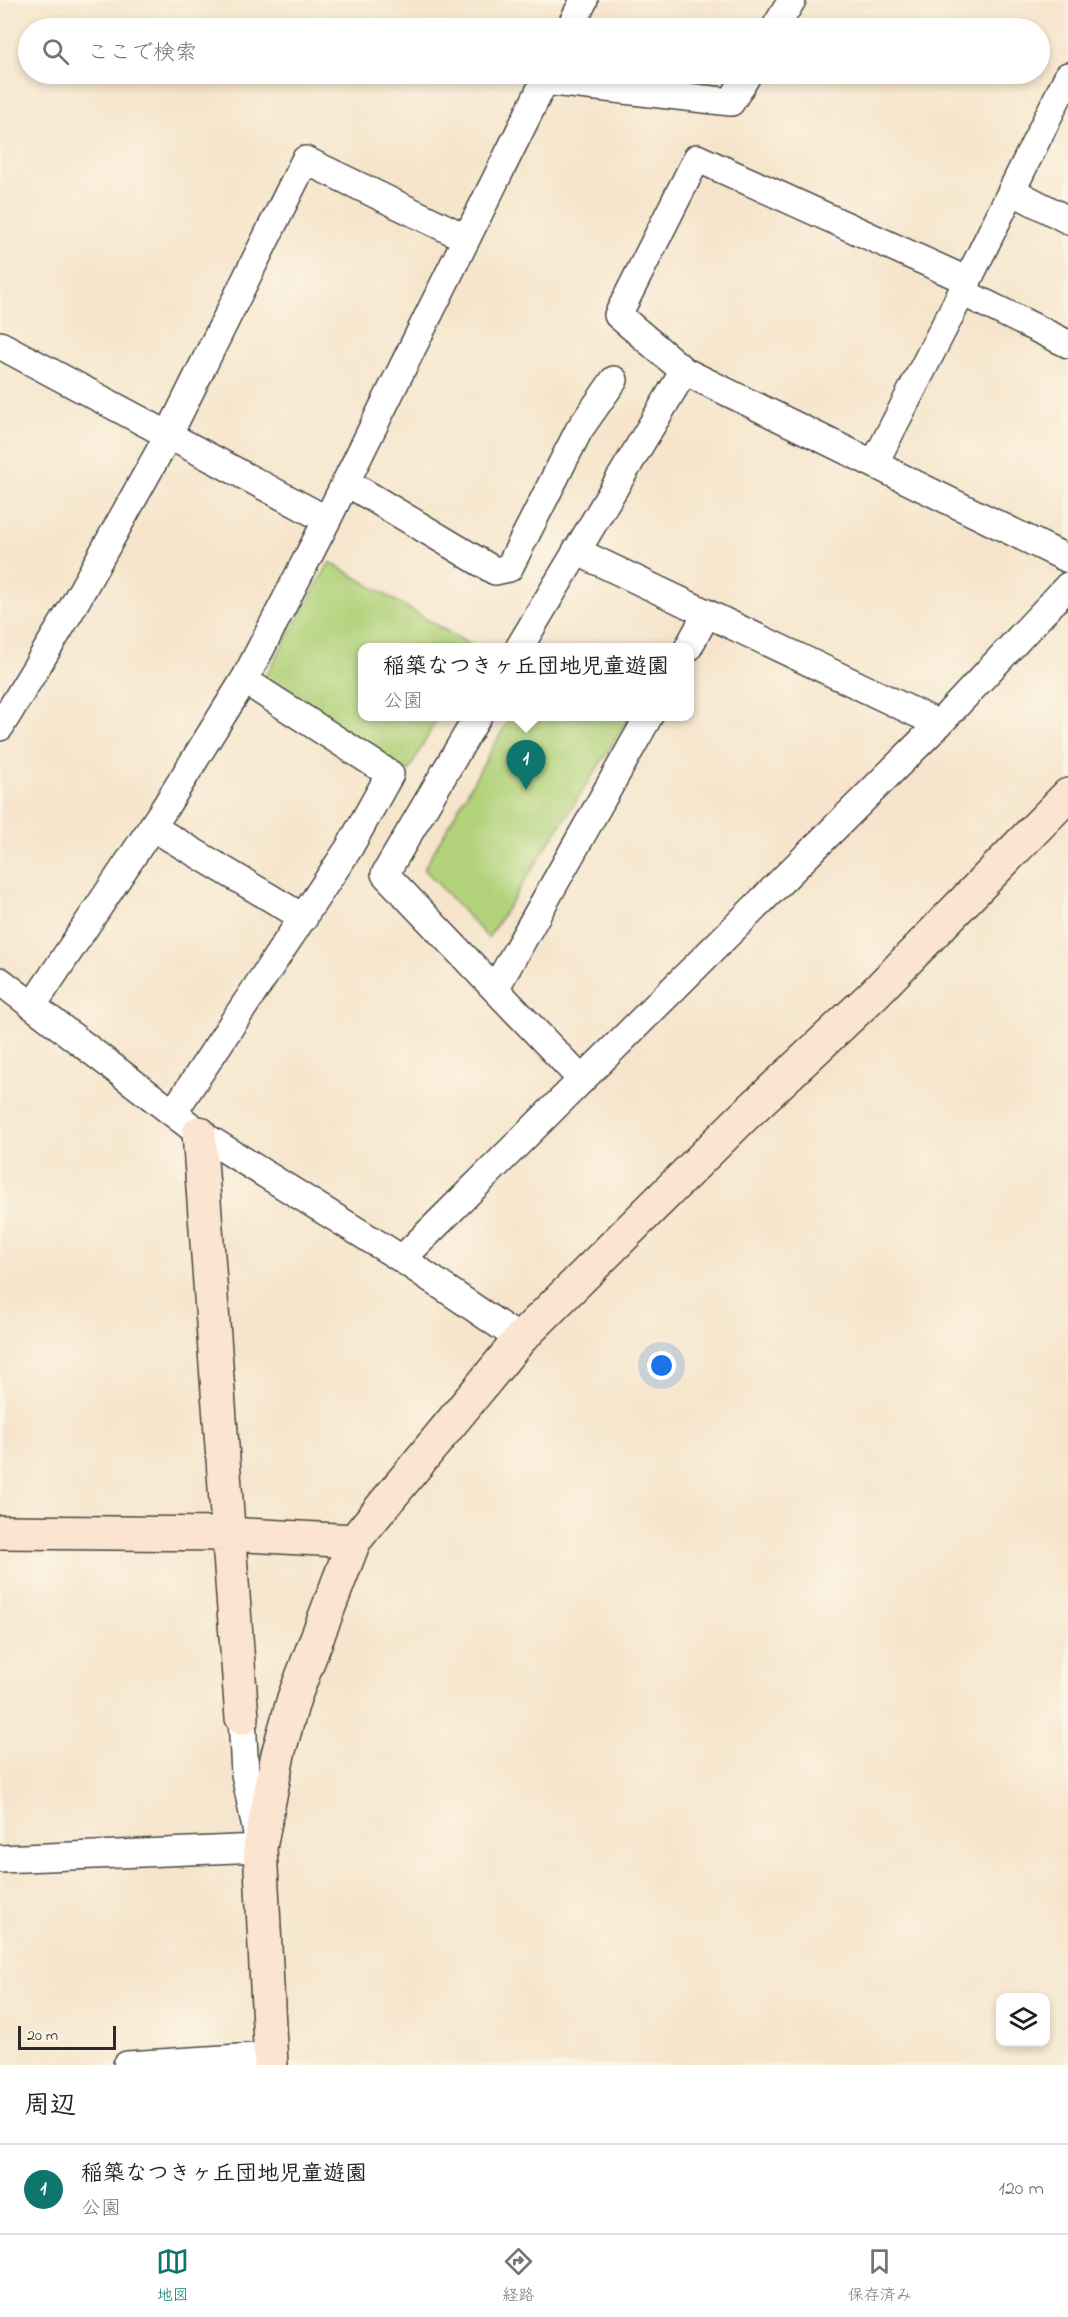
<!DOCTYPE html>
<html lang="ja">
<head>
<meta charset="utf-8">
<style>
  :root { --surface:#fff; --page:#f6f6f6; --text:#202124; --muted:#757577; --line:#e0e0e0; --accent:#0f766e }
  body { margin:0; font-family:"Indie Flower","Klee One",sans-serif; background:var(--page); color:var(--text) }
  .controls { position:absolute; right:18px; bottom:18px; display:grid; overflow:hidden; border-radius:12px; box-shadow:0 3px 9px #0003 }
  .controls button { width:54px; height:54px; display:grid; place-items:center; padding:0; border:0; border-bottom:2px solid var(--line); background:var(--surface); color:var(--text); font:30px sans-serif }
  .scale { position:absolute; left:18px; bottom:15px; width:98px; box-sizing:border-box; padding-left:6px; border:3px solid #2b2b2b; border-top:0; font-size:16px; line-height:21px; white-space:nowrap; color:#2b2b2b; -webkit-text-stroke:4px #fcf5e5; paint-order:stroke }
  .you { position:absolute; left:662px; top:1366px; width:21px; height:21px; margin:-15px; border:4px solid #fff; border-radius:50%; background:#1a73e8; box-shadow:0 0 0 9px #1a73e833 }
  .badge { display:grid; place-items:center; width:39px; height:39px; border-radius:50%; background:var(--accent); color:#fff; font-size:20px; font-weight:700 }
  .pin { position:absolute; translate:-50% -50px; filter:drop-shadow(0 2px 3px #0008) }
  .pin::after { content:''; position:absolute; top:32px; width:21px; height:18px; background:inherit; clip-path:polygon(0 0,100% 0,50% 100%) }
  .popup { position:absolute; left:358px; top:643px; width:336px; height:78px; box-sizing:border-box; display:grid; place-content:center; border-radius:12px; background:var(--surface); filter:drop-shadow(0 2px 4px #0005); font-size:20px; white-space:nowrap; color:var(--muted) }
  .popup b { font-size:22px; color:var(--text) }
  .popup::after { content:''; position:absolute; left:50%; top:100%; margin-left:-12px; border:12px solid transparent; border-top-color:var(--surface) }
  .list { margin:0; padding:0; list-style:none }
  h2 { display:flex; justify-content:space-between; align-items:center; height:78px; margin:0; padding:0 24px; font-size:26px }
  h2 small { font-size:20px; font-weight:400; color:var(--muted) }
  .list li { display:grid; grid-template-columns:39px 1fr auto; gap:18px; align-items:center; box-sizing:border-box; height:90px; padding:0 24px; border-top:2px solid var(--line) }
  .list b { display:block; font-size:22px; white-space:nowrap }
  .list p { margin:0; font-size:20px; white-space:nowrap; color:var(--muted) }
  .list em { font-size:20px; font-style:normal; color:var(--muted) }
  .icon { flex:none; width:33px; height:33px; fill:none; stroke:currentColor; stroke-width:2; stroke-linecap:round; stroke-linejoin:round }
  .map { position:relative; flex:none; width:1068px; height:2065px; overflow:hidden }
  .search { position:absolute; background:var(--surface); box-shadow:0 3px 9px #0003; left:18px; right:18px; top:18px; height:66px; display:flex; align-items:center; gap:15px; box-sizing:border-box; padding:0 21px; border-radius:33px; color:var(--muted); font-size:22px }
  .sheet { height:168px; background:var(--surface) }
  nav { display:flex; justify-content:space-around; align-items:center; box-sizing:border-box; height:84px; border-top:2px solid var(--line); background:var(--surface); font-size:16px; color:var(--muted) }
  nav a { display:grid; justify-items:center; gap:3px }
  nav .on { color:var(--accent) }
  .map>svg:first-child { display:block }
  .green { fill:#b1d27a; stroke:#6e7e52; stroke-width:1.5 }
  .lines { fill:none; stroke-linecap:round; stroke-linejoin:round }
  .street-casing { stroke:#494743; stroke-width:30 }
  .secondary-casing { stroke:#494743; stroke-width:36 }
  .street { stroke:#fff; stroke-width:27 }
  .secondary { stroke:#fce5d0; stroke-width:33 }
</style>
</head>
<body>
<div class="map">
<svg width="1068" height="2065" viewBox="0 0 1068 2065">
  <rect width="100%" height="100%" fill="#fcf5e5"/>
  <filter id="ink" filterUnits="userSpaceOnUse"><feTurbulence type="fractalNoise" baseFrequency=".0167" numOctaves="2"/><feDisplacementMap in="SourceGraphic" scale="12" xChannelSelector="R" yChannelSelector="G"/><feConvolveMatrix kernelMatrix="1 2 1 2 8 2 1 2 1" color-interpolation-filters="sRGB"/></filter>
  <filter id="wash" filterUnits="userSpaceOnUse"><feTurbulence type="fractalNoise" baseFrequency=".008" numOctaves="4" result="noise"/><feDisplacementMap in="SourceGraphic" scale="24" xChannelSelector="R" yChannelSelector="G"/><feGaussianBlur stdDeviation="1.35" result="paint"/><feColorMatrix in="noise" values="0 0 0 0 0 0 0 0 0 0 0 0 0 0 0 0 0 1.4 0 .05"/><feComposite in="paint" operator="in"/></filter>
  <g filter="url(#wash)">
    <rect width="100%" height="100%" fill="#f6e5cc"/>
    <path class="green" d="M330,562L474,647L362,648V716L438,717L408,772L269,686L265,677Z
      M510,717H630L488,938L424,869Z"/>
  </g>
  <g filter="url(#ink)">
    <g class="lines">
      <g class="street-casing">
        <path id="street" d="M570,28L584,0
          M775,28L792,0
          M1068,76L962,292L1068,344
          M544,81L731,102L748,74
          M1012,191L1068,220
          M968,281L697,158L618,315L684,371L1068,559
          M0,345L327,520
          M874,464L962,292
          M346,482L495,571L509,568L579,430L614,380
          M576,551L939,724
          M519,648L684,371
          M688,648L707,613
          M478,716L385,874L581,1079
          M0,727L71,610L168,436L305,160L466,238
          M152,827L304,918
          M0,981L199,1133L402,1259L520,1339
          M495,989L649,716
          M33,1005L164,809L246,677L327,520L548,74
          M173,1113L349,848L390,774L244,680
          M402,1259L939,724L1068,586
          M0,1859L260,1848L245,1774L242,1718
          M127,2065L271,2056"/>
      </g>
      <g class="secondary-casing">
        <path id="secondary" d="M199,1133L242,1718
          M0,1532L228,1534L354,1541
          M271,2065L260,1848L278,1754L294,1698L354,1541L520,1339L741,1119L873,995L1068,795"/>
      </g>
      <use href="#street" class="street"/>
      <use href="#secondary" class="secondary"/>
    </g>
  </g>
</svg>
<div class="controls">
<button><svg class="icon" aria-label="layers" viewBox="0 0 24 24"><path d="M12 4l9 5-9 5-9-5zM3 14l9 5 9-5"/></svg></button>
</div>
<div class="scale">20 m</div>
<div class="you"></div>
<div class="pin badge" style="left:526px;top:790px">1</div>
<div class="popup"><b>稲築なつきヶ丘団地児童遊園</b>公園</div>
<div class="search"><svg class="icon" aria-label="search" viewBox="0 0 24 24"><circle cx="10" cy="10" r="6"/><path d="M15 15l6 6"/></svg>ここで検索</div>
</div>
<section class="sheet">
<h2>周辺<small></small></h2>
<ul class="list">
<li><span class="badge">1</span><div><b>稲築なつきヶ丘団地児童遊園</b><p>公園</p></div><em>120 m</em></li>
</ul>
</section>
<nav>
<a class="on"><svg class="icon" aria-label="map" viewBox="0 0 24 24"><path d="M3 6l6-2 6 2 6-2v14l-6 2-6-2-6 2zM9 4v14M15 6v14"/></svg>地図</a>
<a><svg class="icon" aria-label="directions" viewBox="0 0 24 24"><path d="M12 3l9 9-9 9-9-9zM9 14v-3h6M13 9l2 2-2 2"/></svg>経路</a>
<a><svg class="icon" aria-label="saved" viewBox="0 0 24 24"><path d="M7 4h10v16l-5-4-5 4z"/></svg>保存済み</a>
</nav>
</body>
</html>
